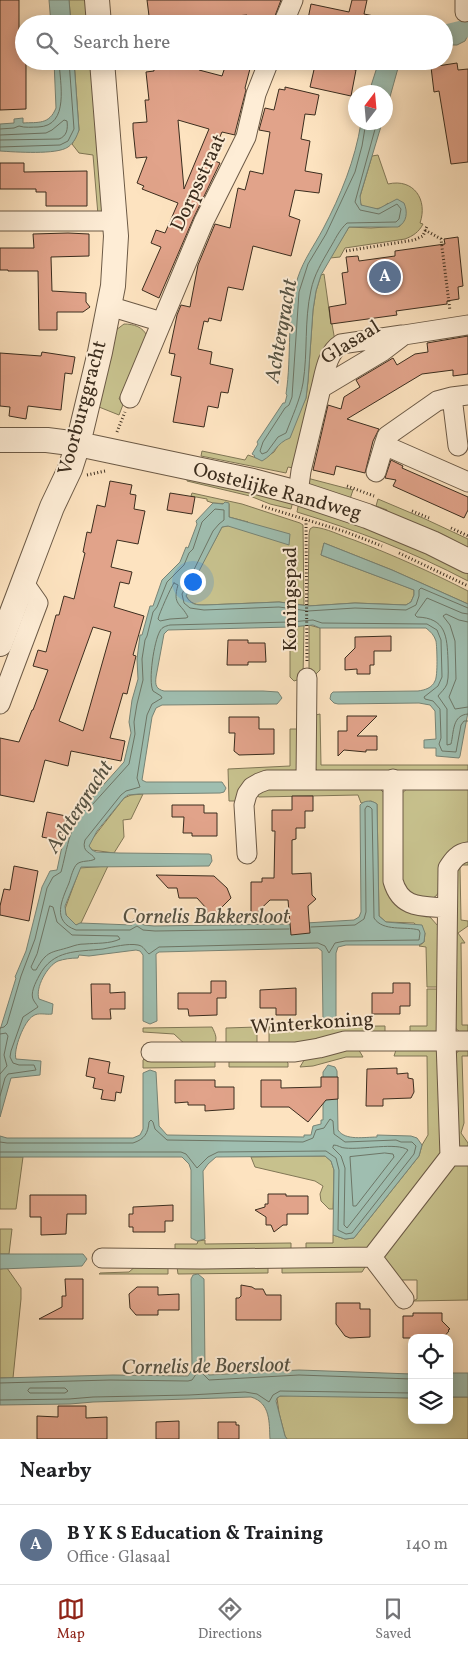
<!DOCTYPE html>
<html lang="en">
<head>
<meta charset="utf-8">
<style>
  :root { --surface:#fff; --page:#f2f2f2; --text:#202124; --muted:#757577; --line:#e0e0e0; --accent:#8f2418 }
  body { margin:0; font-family:Vollkorn,serif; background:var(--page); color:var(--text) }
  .controls { position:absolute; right:15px; bottom:15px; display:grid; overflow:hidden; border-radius:10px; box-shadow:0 2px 12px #0003 }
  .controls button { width:45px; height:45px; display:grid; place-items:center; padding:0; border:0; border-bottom:1px solid var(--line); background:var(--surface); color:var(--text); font:25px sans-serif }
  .compass { position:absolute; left:348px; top:85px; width:45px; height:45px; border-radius:50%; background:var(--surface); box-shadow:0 2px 12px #0003; rotate:16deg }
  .you { position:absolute; left:192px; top:581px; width:18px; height:18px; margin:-12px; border:4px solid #fff; border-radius:50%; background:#1a73e8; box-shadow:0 0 0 8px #1a73e833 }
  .badge { display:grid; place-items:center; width:32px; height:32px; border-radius:50%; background:var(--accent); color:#fff; font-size:16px; font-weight:700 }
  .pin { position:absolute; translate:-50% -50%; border:2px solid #fff; box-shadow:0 1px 5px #0006 }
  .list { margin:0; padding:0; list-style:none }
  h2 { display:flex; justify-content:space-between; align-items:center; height:65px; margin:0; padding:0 20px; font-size:21px }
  h2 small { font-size:16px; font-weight:400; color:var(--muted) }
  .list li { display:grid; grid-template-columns:32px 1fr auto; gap:15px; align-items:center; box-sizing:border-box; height:80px; padding:0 20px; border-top:1px solid var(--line) }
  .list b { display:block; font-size:19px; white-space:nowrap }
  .list p { margin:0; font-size:16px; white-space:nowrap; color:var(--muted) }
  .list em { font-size:16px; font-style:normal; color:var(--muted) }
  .icon { flex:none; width:28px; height:28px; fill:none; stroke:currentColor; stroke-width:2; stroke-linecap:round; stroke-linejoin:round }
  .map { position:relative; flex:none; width:468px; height:1439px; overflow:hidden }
  .search { position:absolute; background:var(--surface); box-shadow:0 2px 12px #0003; left:15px; right:15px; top:15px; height:55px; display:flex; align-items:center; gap:12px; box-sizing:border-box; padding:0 18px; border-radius:28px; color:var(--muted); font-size:19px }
  .sheet { height:145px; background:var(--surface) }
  nav { display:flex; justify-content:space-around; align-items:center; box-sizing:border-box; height:70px; border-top:1px solid var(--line); background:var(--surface); font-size:14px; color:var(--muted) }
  nav a { display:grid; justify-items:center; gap:2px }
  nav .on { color:var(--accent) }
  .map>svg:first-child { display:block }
  .green { fill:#c7c18d; stroke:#817756 }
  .water { fill:#9fbeb0; stroke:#778476 }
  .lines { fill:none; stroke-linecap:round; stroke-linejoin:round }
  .shore { stroke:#6d7667; stroke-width:1 }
  .canal { stroke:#9fbeb0; stroke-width:18 }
  .building { fill:#e1a38a; stroke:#3b2d1e; fill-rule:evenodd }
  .minor-casing { stroke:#6c5a46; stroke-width:21 }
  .tertiary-casing { stroke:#6c5a46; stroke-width:26 }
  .path { stroke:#3b2d1e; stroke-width:3; stroke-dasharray:1 2.5; stroke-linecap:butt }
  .minor { stroke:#feedd6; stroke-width:19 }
  .tertiary { stroke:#feedd6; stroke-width:24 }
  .labels { text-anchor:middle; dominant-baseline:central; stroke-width:4; stroke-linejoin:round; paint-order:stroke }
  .street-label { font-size:20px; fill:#3b2d1e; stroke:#feedd6 }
  .water-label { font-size:21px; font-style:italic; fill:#545142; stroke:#feedd6 }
</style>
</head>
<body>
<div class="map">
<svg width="468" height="1439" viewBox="0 0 468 1439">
  <rect width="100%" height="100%" fill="#fde3c0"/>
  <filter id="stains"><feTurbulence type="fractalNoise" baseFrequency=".004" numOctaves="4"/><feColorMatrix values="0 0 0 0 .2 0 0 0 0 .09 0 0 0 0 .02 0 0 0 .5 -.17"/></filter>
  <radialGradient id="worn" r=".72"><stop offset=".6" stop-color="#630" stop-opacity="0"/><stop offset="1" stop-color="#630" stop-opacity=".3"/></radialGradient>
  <path class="green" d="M69,0H88L90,24H71Z
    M74,61H94L106,205L98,215L93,155L79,153L72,144L79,130Z
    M378,155L388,184C414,178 428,200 420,223L423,224C419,232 413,236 405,239L345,248L340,257L330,258L349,227L371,228L400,226L388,203C380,211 373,209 362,206L359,200L372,156Z
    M324,274L331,324H332L335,341L293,468L288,467L286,473L201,456L202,451L245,460L248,455L262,460L274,452L299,412L306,398L308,381L313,310L316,291L321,275Z
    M124,324C134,324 143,327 147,336L119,399L124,402L119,415L99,407L116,330Z
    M188,476L293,501L291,509L270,504L250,496L187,481Z
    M307,478L353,490L350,499L305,485Z
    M192,493L242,504L300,523L303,525L304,605L279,602L205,605C196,605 191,604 186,596L190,586L222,527L248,522L229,517V504L213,503L207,501V499L191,496Z
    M378,499L423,518L468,539V551L386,514L387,510L376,506Z
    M299,502L352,519L468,570V581C413,552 356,530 297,512Z
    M313,527C327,528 341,536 354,540C393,555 431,572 468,591V604L392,570L324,543L321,555L404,586L414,590V595L411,602L406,605L355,603L308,606L309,534L310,529Z
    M304,625L303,678L294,681L290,677V627Z
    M309,625L320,628V670L312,678L309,679Z
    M320,714L321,765H468V775L320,773L312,765L311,716Z
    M290,729H301L299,766L296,770L239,801H229L228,769L290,766Z
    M468,785V848L436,896L431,899L411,900L398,876L400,795L409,787Z
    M265,787L380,789L387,796L390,888L424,914L430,917L438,926L441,987H427L426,947L419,946L424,942L425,933L414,923L386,922L379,916L377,804L371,801L361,803L358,795L259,797L256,795Z
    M143,794L131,819L123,820L124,837L114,853L92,850L89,846V843L124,798L131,795Z
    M468,857V865H462L460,868L461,920L468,921V926L458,933L465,943H461L462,1025H468V1036L460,1032L454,1027V868Z
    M108,866L81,923L76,925C70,922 65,916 65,909L80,868Z
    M427,989H441V1027L435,1033L410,1036V1026H427Z
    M385,1026V1036L307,1045L269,1043V1027Z
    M212,1027C216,1035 218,1039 213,1047H188L174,1034L143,1032V1028Z
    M257,1027V1042L254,1047L231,1048L226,1042V1028Z
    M468,1046V1056H462L464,1123L461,1133L468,1143V1152L459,1149L455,1055L461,1048Z
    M357,1047L363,1057H346L313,1066L300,1067L306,1057Z
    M433,1048L439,1054L442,1156L374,1247L306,1253V1243H333V1235L345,1239L354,1238L419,1156L422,1145L428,1135L427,1056H394L396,1050Z
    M229,1057H282L288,1063V1067H229Z
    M145,1058H211L215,1062V1067L143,1068V1060Z
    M325,1156L331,1161L334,1170L333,1209H329L321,1201L320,1194L323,1186L315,1181L255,1167L251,1157Z
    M0,1157H23L16,1209H0Z
    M468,1163V1300L413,1301L417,1299V1280H397L384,1257L454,1165Z
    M0,1229H12L9,1254H0Z
    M205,1240V1244L291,1243V1253L175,1254V1244H197L198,1241Z
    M268,1263V1273L178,1274L177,1267Z
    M282,1263L367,1264L362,1272L282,1273Z
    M137,1265L168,1267V1274H99L100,1273L129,1272Z
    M7,1268L21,1288V1299L13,1378H0V1269Z
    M306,1395L412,1398V1420H449V1397H468V1439H287L285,1436L279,1413L277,1398L280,1396Z"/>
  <path class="water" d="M49,0H69L71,24H51Z
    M461,22L464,25L468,35L465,41L457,45H444V26Z
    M54,61H74L79,130C77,136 74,143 68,147C57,155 15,152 0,151V124L14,123V119L23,118V123C38,122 49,125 56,108Z
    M379,61H400L386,111V92H369Z
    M361,123H382L360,196L361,205L378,209L397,199L404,203C408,212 407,222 398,227H349L321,275L316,291L313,310L308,381L306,398L290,438C276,443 276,453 262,461L254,457L255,456L252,454L258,444L257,442L283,403H285L287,395L286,394C292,356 286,314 298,277C304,259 314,246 323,229C341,195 355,160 361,123Z
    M225,502L229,503V517L290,534L289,545L228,526L222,527L186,596C191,605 196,605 205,605L279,602L308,606L355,603L406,605L411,602L414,595V590L321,555L324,543L392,570L468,604V712L460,756L459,758L436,756V748H424V740L436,739L435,711L430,705L419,703L338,704L334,703L330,699L331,694L333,692L418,691C425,690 432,688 435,681C438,676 437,647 436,641C434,635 431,632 426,628H320L313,625L291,627L168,630L164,634L156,677C155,685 156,689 164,691H263L278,692L282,698L277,704L162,705L156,708L152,717L142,780L146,782H222L226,788L224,792L220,793L139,794L128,795L124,798L97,831L89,846L92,850L96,852L119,853L209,854L211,855L212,861L209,866L81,867L65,906L66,915L76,925L80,923L132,925L131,922L133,919L144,925L154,926L290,924L354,920L359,917L361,912L360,805C364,800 372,800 377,804L379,916L386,922L422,925L425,933L424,942L419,945H346L338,947L336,953V1017C333,1022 328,1022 323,1020L322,951L318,948L159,952L156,954L157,1021L150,1024L143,1021V955L140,951L136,950L89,956L79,955L78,958C71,958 64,959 58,961C47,966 35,988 39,999L53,1004L52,1014C46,1015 38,1012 33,1016C24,1021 13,1050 16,1059L41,1061L40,1075L11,1078L0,1117V1030L16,978L15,977L26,951L42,887L50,871L57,870L61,851L71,820L84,801L88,802L124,762L131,733L129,722L132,700L138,679L137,659L140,635H142L150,606H153L162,580L180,562L186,547L188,548L197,524L196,521L213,503L223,504Z
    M328,1065L335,1067L337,1071L338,1130C345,1141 365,1137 377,1137V1135L411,1136L417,1138L422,1145L419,1156L354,1238L345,1239L333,1235L334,1170L331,1161L325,1156L216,1157L208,1164L203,1171L205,1239L197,1241L191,1238V1170L189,1164L182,1157H0V1136L7,1138H133L140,1135L143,1129V1073L150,1070L156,1072L159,1126L167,1135L304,1137V1135H311L313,1126L321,1124V1120H323V1072Z
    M0,1254H83L87,1259L82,1266L0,1269Z
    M198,1274L204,1279L205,1368L209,1375L299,1370L412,1374V1398L280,1396L277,1398L276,1401L285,1436L287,1439H270C269,1423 271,1403 251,1397L93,1402L70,1404L0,1405V1378L113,1375L188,1376L192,1370L191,1279L193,1275Z
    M449,1373H468V1397H449Z"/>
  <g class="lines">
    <path class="shore" d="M366,122L362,146L355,172L326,234L308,264L299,292L292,397L289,405L285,408L263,442L260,451L262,454L267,452L278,437L286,433C292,417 300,400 303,383C308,352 304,321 311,290C314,275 322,262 330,248C335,240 339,230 347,223L396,222L399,219L401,209L397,204L379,214L360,210L355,202L377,122
      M0,129L14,128L19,126C25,128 32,127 38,127C70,126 60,83 59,61
      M0,135L46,133L52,130L64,120L67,121C68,129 67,136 59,139L0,140
      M0,147L60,145L68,141L74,129L69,61
      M174,583L178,585C172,605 181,603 188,617L186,618L170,619L160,621L158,619C159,614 171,587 174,583Z
      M468,614L462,613L427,598L415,615L417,617C446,618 447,636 448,660C448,668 449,676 447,684C445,689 441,692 438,696L447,709V745L451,744C454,732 452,715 468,714
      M468,622L459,620L446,614L443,616L450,625L455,641L456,679L449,697L455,709L468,707
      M50,906L53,907L57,922L72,935L118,936L120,939C110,944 96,943 85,944C79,944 76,945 70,947C51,953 47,950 36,970H33L31,967L37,954Z
      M289,929L155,931L143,930L137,926L130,930H76C51,921 62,900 69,883C71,877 73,868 77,864C82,860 90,862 95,859C92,852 81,853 85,840L121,795L126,791L140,787L137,778L147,715L152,704L162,698L161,696L153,691C148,681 154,641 160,631C162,627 166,626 170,625L290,622L313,620L322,623L427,624L437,630L441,640L442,677L438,686L424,697L425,699L433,701L440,709L441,738L439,744L442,751L456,752L461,725L464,721H468
      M0,1028L4,1027L7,1024L21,976L35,939L47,888L53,877L61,872C67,851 70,816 92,805L129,764L135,734L134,722L137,704L143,680L142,659L145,640L147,636L153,612L157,607L167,582L184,565L189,553L193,549L202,522L215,509L224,510V520L219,524L213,531L182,594L184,603L190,608L204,610L279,607L308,611L355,608L406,610L416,605L419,596V590L421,588L468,608
      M0,1034L6,1033L8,1036L4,1055L7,1066L0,1074
      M0,1096L5,1078L8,1074L36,1070L34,1065H19L13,1063L10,1057L11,1051L23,1017L38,1007C37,1005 36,1004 34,1001C29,994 36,982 39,976C53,949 77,952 103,949C113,947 128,943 138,945C144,946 145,951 149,954L159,947L318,943L325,946L329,953L335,943L345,941L419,940L420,933L419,930C405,926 383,932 374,918L372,809L370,807L367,806L365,809L366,912L364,919L355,925L311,927
      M0,1142L7,1143H133C145,1139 148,1133 149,1122L151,1120L153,1122L155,1129L167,1140L303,1142L313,1138L316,1130L324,1128L330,1119L333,1121L334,1134L345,1142L396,1140L401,1142H412L416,1146L414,1154L352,1233L346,1234L338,1230L339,1170L336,1158L326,1151L218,1152L208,1157L197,1168L186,1154L181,1152H0
      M334,1145C338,1145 341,1148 345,1148C362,1150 397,1142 408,1150L347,1228L344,1225L345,1168L341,1156L333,1148Z
      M385,1153L393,1154L394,1157L356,1206H353L350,1157Z
      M0,1383L110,1380L188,1381L192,1380L199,1370L209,1380L299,1375L412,1379
      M30,1388H65L68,1391L65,1393H30L28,1391Z
      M0,1400L69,1399L93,1397L189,1395L245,1392L257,1394L269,1402L273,1395L280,1391L412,1393"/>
    <path class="canal" d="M444,34L468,28"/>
  </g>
  <path class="building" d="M0,0H19V42H24V61H26V109L0,110Z
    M147,0H281L272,24H244L247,15L204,19V24H150Z
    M352,0H367L364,14L379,17L378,24H307L311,4L349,12Z
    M153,61H198L199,70L222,76L227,61H252L245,88L246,90L235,133V135L222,132L210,159L220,163L194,217L159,298L142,290L161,247L151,243L156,230L165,233L178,203L142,189L144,186L137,183L147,157L136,158L133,129V123L147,122L145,100H149L146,72L154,71ZM178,120L209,129L184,189Z
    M316,61H338L337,66L356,70L351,96L310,87Z
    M457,63L458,70L468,69V162L451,164L439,91L434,92L431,67Z
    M285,87L319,95L315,115L305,114L301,139L310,141L305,171L322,174L319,193L295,190L289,216L300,220L291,256L253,246L243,290L228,287L221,321L209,318L208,322L204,321L198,349L212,352L210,364L233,369L228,393L221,392L218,408L208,406L204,427L173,422L181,377L171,375L175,354L169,353L177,315L181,305L190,307L198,265L215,224L230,228L238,188L245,190L250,171L263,174L270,132L259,130L265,108L274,110L279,89L285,90Z
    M0,163H24V172L87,171V206H46V192H36V189H0Z
    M68,233L89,234V256L51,257L52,291L86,293V302L90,307L83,312H57V330H39L38,271H8V270H0V248H34L33,234Z
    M458,237L463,286L458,287L459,299L447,301V304L396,311L397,315L331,324L329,307L346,304L342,273L348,272L346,257L358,256L359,261L395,256V251L445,244L444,239Z
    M468,336V374L453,376V370L422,374L347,419L379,429L373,441L365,473L336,466L334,475L313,470L328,405L341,409L344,397L360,387L356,380L393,358L397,365L415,354L428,352L427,343Z
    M42,352L75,357L72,374L65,373L61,410L28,406L26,419L9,416L10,407L0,406V353L41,356Z
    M391,460L403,466L402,468L468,497V510L464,518L393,486L396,480L385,478Z
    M110,481L132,485L130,494L136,495L134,509L145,511L138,544L117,540L111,567L132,572L129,584L120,582L114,607L144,616L133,655L136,656L127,694L123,693L110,738L125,741L121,761L71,751L68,766L45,760L34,802L0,795V738L19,742L32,710H33L48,670L33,666L38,650L46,652L56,615H59L64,596L74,599L85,553L83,552L87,532L91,533L97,505L105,507ZM93,627L111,632L83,731L59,721Z
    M170,493L195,497L192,514L167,510Z
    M391,636V651H374V665H370V674H357V669L345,670V658L355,648V637Z
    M228,640H248V643H265L266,662H248V665H227Z
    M347,716H377L357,736H377V750H366V752L344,750L338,756V731H347Z
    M229,717H259V729H274V754L239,755L234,751L235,733H229Z
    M292,796H313V811H305V828H296V839L292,840V874L311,873L312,895L316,899L308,906L310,933L291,935L288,900H270L251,918V882H262V878H274L275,831H272V810H292Z
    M172,805H204V813H217V836H192V833H183L184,817H172Z
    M47,812L66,816L61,841L42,837Z
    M14,866L38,871L29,921L0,915V906L4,889L10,890Z
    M156,875L214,876L227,888L231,898L207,922V909L197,898H179L177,888H168Z
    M211,981H226V998H217V1015L189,1016L188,1009H178V993H211Z
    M393,983H410V1006H400V1014H372V993H393Z
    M91,984H110V993L125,992V1009H110L111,1019H92Z
    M296,988V1015H276V1008H260V990Z
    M89,1058L110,1062L108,1073L124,1076L121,1093L116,1092L115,1101L101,1099L103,1090L93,1088L95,1078L86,1076Z
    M397,1068V1074L408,1073V1078L413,1079L414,1092L411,1098L383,1099V1106H366L367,1069Z
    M321,1077H338V1099L326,1100L308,1122L289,1107H261V1080H281V1088L321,1087Z
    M175,1080H215V1087H234V1109L205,1111V1105H188V1102L175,1103Z
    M268,1194H286V1196H308V1214H287V1225H283L274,1232L271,1225H266V1217L255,1210L265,1207V1204H268Z
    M30,1195H86V1214H67L66,1234L41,1235V1217H30Z
    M173,1205V1221H165V1232H133V1227H129V1214H133V1207Z
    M65,1279H83V1319H39L62,1307V1296H66Z
    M241,1285L252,1287L255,1289H263L266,1295H281V1320H236V1298H239L241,1296Z
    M137,1287H158V1295L179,1294V1310H158V1315H136L130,1308L129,1294Z
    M336,1303H360V1309H370V1337L350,1338L345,1336L336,1324Z
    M413,1313H442V1321L450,1329L448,1330L449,1331L443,1338H403V1316H413Z
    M58,1406H86V1418L107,1417V1439H37V1416L58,1417Z
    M179,1421V1439H156V1422Z
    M218,1422H236V1425H239V1439H218Z"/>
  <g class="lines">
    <g class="minor-casing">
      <path id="minor" d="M465,12V0
        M283,24L293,0
        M0,221H114
        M109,306L162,322
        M321,388C325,372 327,353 341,344L402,335
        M468,395L452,397L437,401L387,436L384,445L468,482
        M452,397L458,446
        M130,398L204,221L246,137L256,94L269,61
        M376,472L384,445
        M298,493L301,471L321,388L383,351L404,335L468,325
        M0,704L38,603L24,583
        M393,779V881C401,909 422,906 446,908
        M306,780L307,678
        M247,854L244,805L247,794L252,787L259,783L267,780H468
        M151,1052H295L319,1048L345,1041H468
        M450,1156H468
        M372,1257L450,1156L446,1041L448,868C453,860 458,853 468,852
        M372,1257L404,1299
        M102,1258L202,1259L372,1257"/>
    </g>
    <g class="tertiary-casing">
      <path id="tertiary" d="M97,0L99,24
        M0,440H47L78,444L253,481L298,493L367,516L432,543L468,561
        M0,644L52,507L70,469L78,444L100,352L113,286L116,236L102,61"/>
    </g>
    <path class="path" d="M425,230L441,239L450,311
      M346,251L414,240L423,236L427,226
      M117,432L125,412
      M87,475L105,471
      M347,486L374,496
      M262,506L346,532L382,546
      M412,511L429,518
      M306,520L307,663
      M451,528L468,536
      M399,553L468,586"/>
    <use href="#minor" class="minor"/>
    <use href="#tertiary" class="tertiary"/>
  </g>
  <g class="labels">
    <g class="street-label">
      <text transform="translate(199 183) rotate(-65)">Dorpsstraat</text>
      <text transform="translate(351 343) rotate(-32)">Glasaal</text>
      <text transform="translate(83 408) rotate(-75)">Voorburggracht</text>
      <text transform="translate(277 492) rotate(15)">Oostelijke Randweg</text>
      <text transform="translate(291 599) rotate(-90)">Koningspad</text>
      <text transform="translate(312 1024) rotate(-4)">Winterkoning</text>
    </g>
    <g class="water-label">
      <text transform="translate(282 331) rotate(-80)">Achtergracht</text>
      <text transform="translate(80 807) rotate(-57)">Achtergracht</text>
      <text x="206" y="917">Cornelis Bakkersloot</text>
      <text transform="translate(206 1367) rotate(-1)">Cornelis de Boersloot</text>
    </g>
  </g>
  <rect width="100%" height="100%" filter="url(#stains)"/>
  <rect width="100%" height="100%" fill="url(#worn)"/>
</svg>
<div class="controls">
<button><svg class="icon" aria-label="locate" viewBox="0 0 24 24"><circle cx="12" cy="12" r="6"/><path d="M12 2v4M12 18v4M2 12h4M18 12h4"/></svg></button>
<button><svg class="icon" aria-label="layers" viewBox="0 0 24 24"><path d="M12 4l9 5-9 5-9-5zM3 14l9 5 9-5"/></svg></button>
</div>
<svg class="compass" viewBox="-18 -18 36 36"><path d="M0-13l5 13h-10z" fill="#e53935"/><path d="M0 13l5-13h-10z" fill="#757577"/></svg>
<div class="you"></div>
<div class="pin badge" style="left:385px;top:277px;background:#5c6f8a">A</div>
<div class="search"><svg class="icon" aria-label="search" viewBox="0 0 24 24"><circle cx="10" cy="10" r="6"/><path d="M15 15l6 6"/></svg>Search here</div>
</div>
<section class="sheet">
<h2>Nearby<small></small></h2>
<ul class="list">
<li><span class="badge" style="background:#5c6f8a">A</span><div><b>B Y K S Education &amp; Training</b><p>Office · Glasaal</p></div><em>140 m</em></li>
</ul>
</section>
<nav>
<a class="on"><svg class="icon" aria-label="map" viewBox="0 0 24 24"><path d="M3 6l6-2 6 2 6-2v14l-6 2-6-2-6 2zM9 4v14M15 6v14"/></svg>Map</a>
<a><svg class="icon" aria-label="directions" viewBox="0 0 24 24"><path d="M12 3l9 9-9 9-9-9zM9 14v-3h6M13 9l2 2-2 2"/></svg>Directions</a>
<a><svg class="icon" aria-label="saved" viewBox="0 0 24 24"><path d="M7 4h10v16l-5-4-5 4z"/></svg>Saved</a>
</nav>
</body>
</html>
